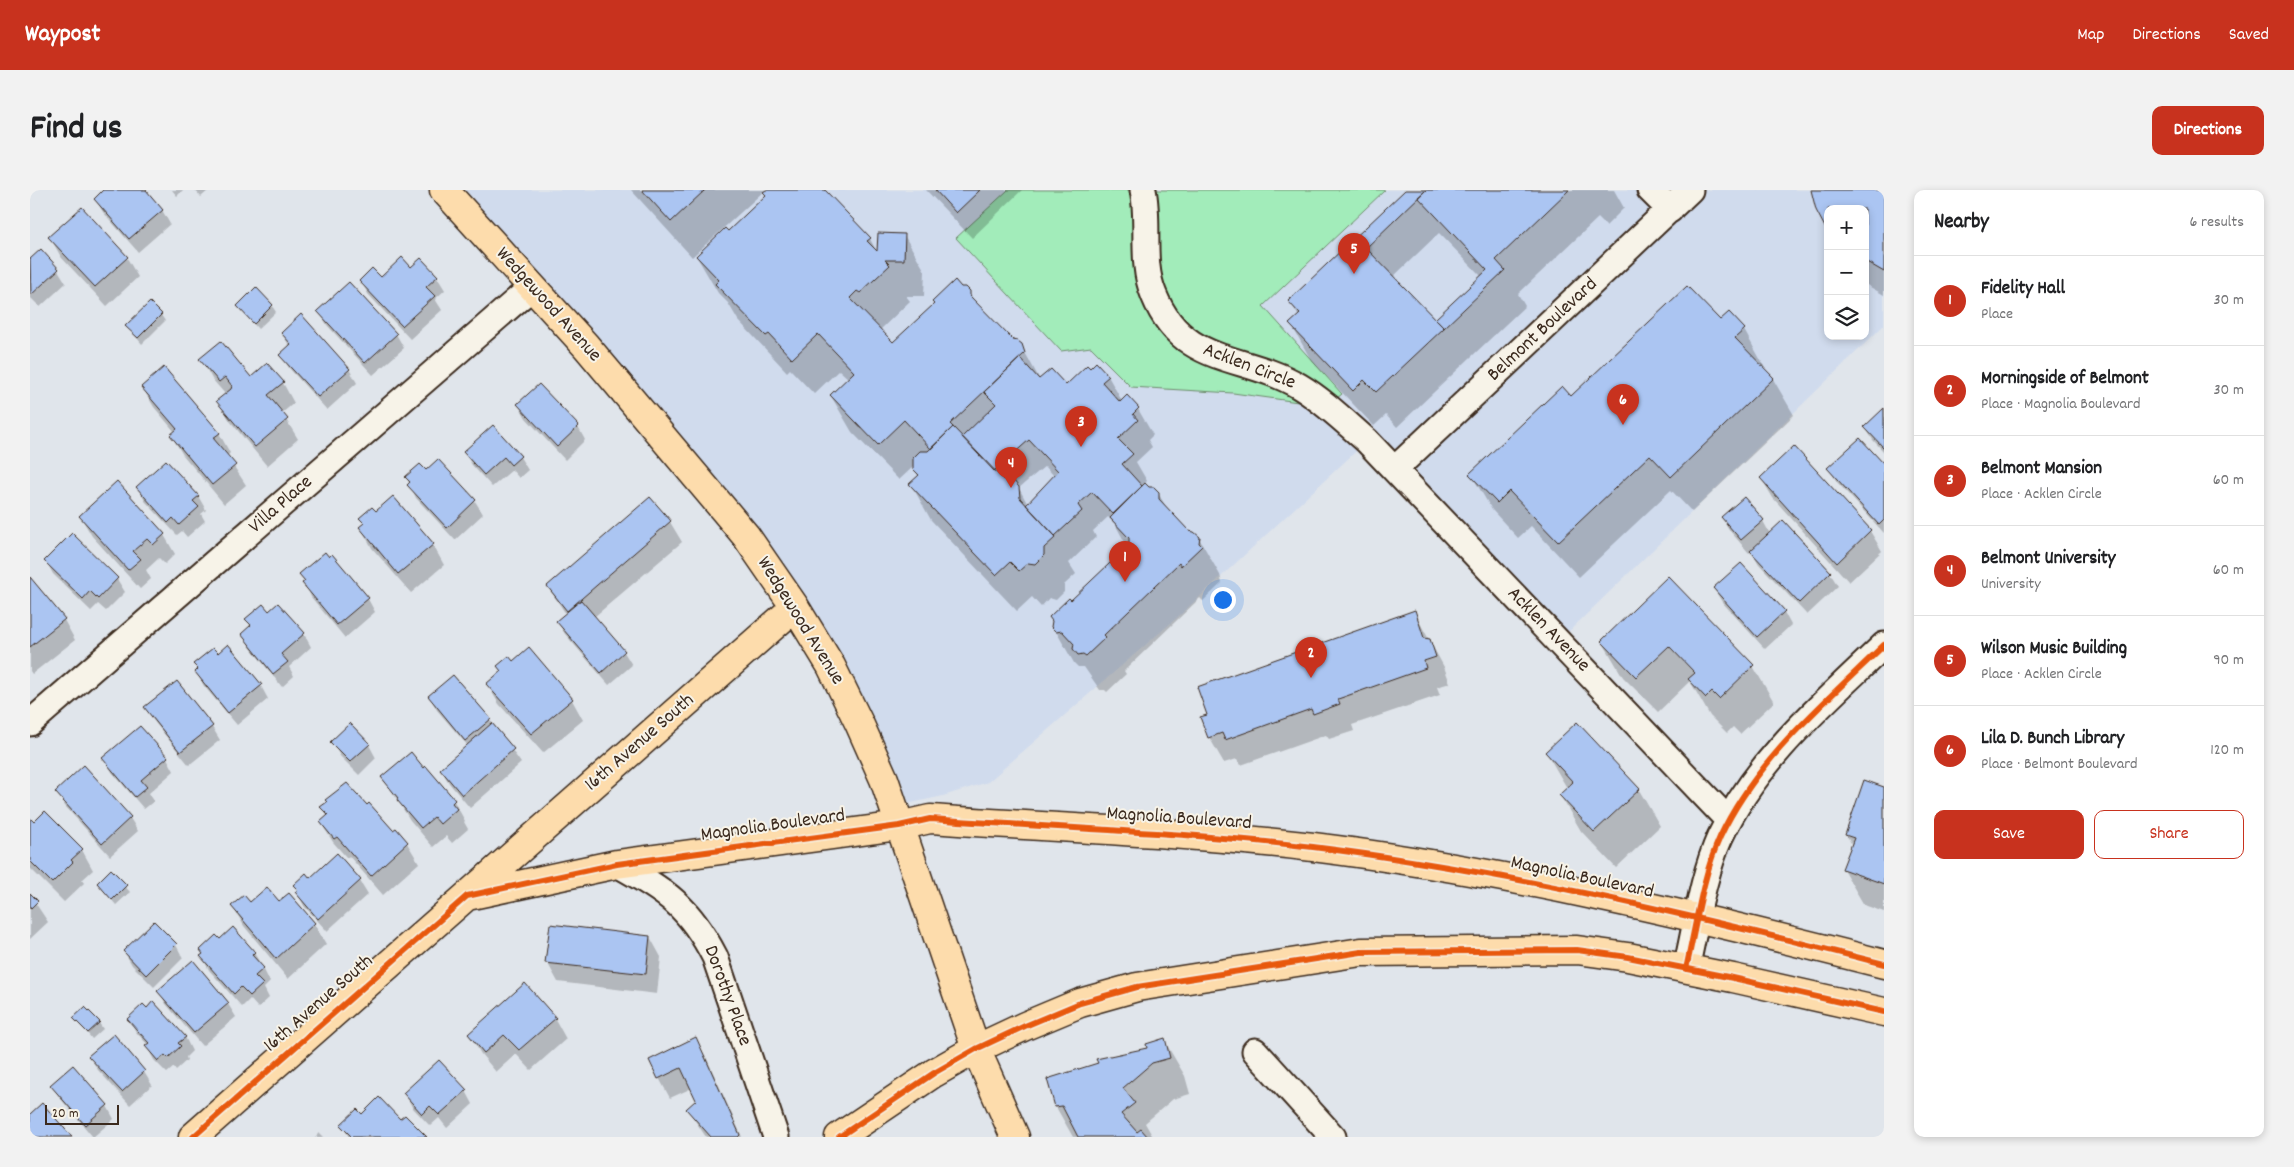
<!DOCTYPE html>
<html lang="en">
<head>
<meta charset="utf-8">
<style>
  :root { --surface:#fff; --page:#f2f2f2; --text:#202124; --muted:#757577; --line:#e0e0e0; --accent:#c8321e }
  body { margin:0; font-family:Dekko,sans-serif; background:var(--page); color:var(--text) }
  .controls { position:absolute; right:15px; top:15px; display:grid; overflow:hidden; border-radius:10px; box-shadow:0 2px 8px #0003 }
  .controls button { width:45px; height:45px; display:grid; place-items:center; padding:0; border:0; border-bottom:1px solid var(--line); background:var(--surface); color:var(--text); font:25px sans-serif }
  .scale { position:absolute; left:15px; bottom:12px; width:74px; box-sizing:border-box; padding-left:5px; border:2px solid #3b2a1e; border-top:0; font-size:14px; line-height:18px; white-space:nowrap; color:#3b2a1e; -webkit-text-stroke:4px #f7f3e8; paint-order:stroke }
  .you { position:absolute; left:1192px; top:409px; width:18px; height:18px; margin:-12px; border:4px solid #fff; border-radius:50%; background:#1a73e8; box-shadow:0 0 0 8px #1a73e833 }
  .badge { display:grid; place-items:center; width:32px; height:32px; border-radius:50%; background:var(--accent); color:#fff; font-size:16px; font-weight:700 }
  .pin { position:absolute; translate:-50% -41px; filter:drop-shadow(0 1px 2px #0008) }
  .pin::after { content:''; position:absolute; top:26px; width:18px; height:15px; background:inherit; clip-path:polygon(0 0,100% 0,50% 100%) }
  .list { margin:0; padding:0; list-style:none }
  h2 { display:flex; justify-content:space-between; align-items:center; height:65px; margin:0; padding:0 20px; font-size:21px }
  h2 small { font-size:16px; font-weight:400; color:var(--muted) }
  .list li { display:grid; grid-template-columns:32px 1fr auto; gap:15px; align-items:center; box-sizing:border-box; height:90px; padding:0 20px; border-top:1px solid var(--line) }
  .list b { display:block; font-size:19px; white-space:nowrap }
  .list p { margin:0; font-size:16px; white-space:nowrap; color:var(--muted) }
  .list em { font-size:16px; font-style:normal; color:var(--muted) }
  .actions { display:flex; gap:10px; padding:15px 20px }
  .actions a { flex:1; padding:11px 0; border:1px solid var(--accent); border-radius:10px; text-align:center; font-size:18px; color:var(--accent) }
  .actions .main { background:var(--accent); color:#fff }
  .icon { flex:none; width:28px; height:28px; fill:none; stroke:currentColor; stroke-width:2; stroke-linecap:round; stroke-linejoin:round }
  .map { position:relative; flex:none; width:1854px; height:947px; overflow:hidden; border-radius:10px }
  header { display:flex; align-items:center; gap:30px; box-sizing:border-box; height:70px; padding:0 25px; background:var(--accent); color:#fff }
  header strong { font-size:24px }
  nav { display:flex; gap:28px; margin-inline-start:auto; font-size:18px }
  .intro { display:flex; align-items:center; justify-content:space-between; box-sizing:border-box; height:120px; padding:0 30px }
  h1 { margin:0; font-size:35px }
  .button { padding:12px 22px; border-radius:10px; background:var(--accent); color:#fff; font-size:18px; font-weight:700 }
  main { display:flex; gap:30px; padding:0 30px }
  aside { flex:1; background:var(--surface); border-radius:10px; box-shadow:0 2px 8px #0003 }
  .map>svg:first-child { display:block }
  .built { fill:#d0dbed; fill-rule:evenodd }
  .green { fill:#a2ecba; stroke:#6e8b6c }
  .shadow { fill:#0003; fill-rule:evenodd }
  .building { fill:#abc5f2; stroke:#3b2a1e }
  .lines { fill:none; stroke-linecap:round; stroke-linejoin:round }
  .minor-casing { stroke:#3b2a1e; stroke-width:29 }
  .major-casing { stroke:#3b2a1e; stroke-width:31 }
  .minor { stroke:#f7f3e8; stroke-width:25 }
  .major { stroke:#fddcac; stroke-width:28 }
  .cycleway-casing { stroke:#f7f3e8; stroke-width:9 }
  .cycleway { stroke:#e8590c; stroke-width:6 }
  .labels { text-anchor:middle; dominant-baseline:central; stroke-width:4; stroke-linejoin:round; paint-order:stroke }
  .street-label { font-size:20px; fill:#3b2a1e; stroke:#f7f3e8 }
</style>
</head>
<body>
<header>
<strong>Waypost</strong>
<nav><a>Map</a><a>Directions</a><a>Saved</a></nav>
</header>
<div class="intro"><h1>Find us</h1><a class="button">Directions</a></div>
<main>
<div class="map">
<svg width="1854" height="947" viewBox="0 0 1854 947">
  <rect width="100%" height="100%" fill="#e0e5eb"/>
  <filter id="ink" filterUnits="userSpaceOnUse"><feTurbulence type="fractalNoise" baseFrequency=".02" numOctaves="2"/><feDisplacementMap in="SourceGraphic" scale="10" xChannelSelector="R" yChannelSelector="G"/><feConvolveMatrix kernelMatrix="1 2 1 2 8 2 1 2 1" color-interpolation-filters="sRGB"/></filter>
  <g filter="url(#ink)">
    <path class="built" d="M414,0H1854V135L1529,451L1337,251L1151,424L958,592L913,606L863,617L716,346ZM1798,19H1835V146H1798Z"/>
    <path class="green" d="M978,0H1355L1233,116L1312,204L1297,216L1203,203L1101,197L1061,157L1031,161L926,48Z"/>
    <path class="shadow" d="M75,0H114L132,20L140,34L108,62L73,22L65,9Z
      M142,0H153L147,6Z
      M165,0H179L171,7Z
      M601,0H793L840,49L848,64L874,45L895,81L894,106H876L880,111L850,140L863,154L931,98L939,102L946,114L982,151L991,155L1010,190L1036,196L1059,179L1078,186L1092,211L1097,207L1108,219L1123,245L1118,250L1122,257L1106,272L1117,291L1114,294L1128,303L1138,320L1158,343L1169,348L1190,385L1192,393L1173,411L1170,408L1094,481L1096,484L1077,502L1075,500H1070L1054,477H1048L1044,473L1023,436L1041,412L1098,358L1085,334L1078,327L1063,341L1066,347L1039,373L1046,384L1034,395V402L1026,410L1019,408L1011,417L1002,407L987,421L901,330L881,294L889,287L883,277L869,290L822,242L801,206L819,189L809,180L784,204L760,179L757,182L708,130L698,113L688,103L667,67L698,42L737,5L734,1L662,67ZM1015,276L1025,287L998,315L989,298Z
      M896,0H992L942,48Z
      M1376,0H1584L1594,18L1576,36L1568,28L1488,104L1495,116L1367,237L1356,225L1344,236L1281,170L1261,134L1269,127L1260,111ZM1409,43L1451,86L1405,131L1363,87Z
      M1783,0H1854V105L1835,94V19H1798V42L1783,6Z
      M20,47L97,68L108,87L77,116L31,67Z
      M11,61L28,80L36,93L10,117L0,107V71Z
      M391,70L407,87L415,100L405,109L412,120L380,149L338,104L331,91L351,89L381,79Z
      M208,116H242L246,122L228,139Z
      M289,121L366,144L374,158L343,185L297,135Z
      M131,125L135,131L112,154L97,136Z
      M1690,132L1714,140L1734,176L1732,178L1743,189L1764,225L1662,322L1641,300L1549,387L1501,336L1488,348L1462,320L1441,284Z
      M252,143L319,179L327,193L297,220L259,178L251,165L260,157Z
      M171,169L221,189L253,193L264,213L252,223L268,249L237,276L200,231L188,211L196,205L182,189Z
      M112,197L189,243L200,263L197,266L216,295L194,314L153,265L141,245L145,242L124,217Z
      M488,214L548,237L555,250L535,270L496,228Z
      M1854,219V262L1843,250L1835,237Z
      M1764,258L1840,341L1852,361L1819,392L1743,308L1731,288Z
      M434,262L490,267L498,280L489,288L482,280L462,297L442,275Z
      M408,271L445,311L453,324L425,350L386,308L377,288L396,282Z
      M1854,275V343L1807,292L1799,279Z
      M108,297L168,306L176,320L171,324L175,331L157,347L152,341L147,345L115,311Z
      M620,309L640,332L652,352L564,427L594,462L602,475L579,495L535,444L527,431L536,424L518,397Z
      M50,326L134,345L145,364L135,374L129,368L116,380L121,389L110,399L62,346Z
      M331,328L403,355L414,375L381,403L342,358L331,338L335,334Z
      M1692,328L1733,331L1740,344L1753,332L1800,383L1808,396L1777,425L1729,374L1721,361L1719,363L1700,341Z
      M302,366L338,409L345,422L315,448L281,407L271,384Z
      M16,371L87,389L95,402L76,421L68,414L61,421L23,384Z
      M1638,388L1723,476L1744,512L1710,544L1703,537L1697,543L1680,526L1660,491L1628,522L1593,487L1572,451Z
      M0,389L34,430L45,450L2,484L0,481Z
      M1684,399L1754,422L1761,435L1735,459L1692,412Z
      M1384,422L1414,477L1420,493L1407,497L1410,505L1322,535L1324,541L1299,549L1296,545L1211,575L1207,569L1194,573L1179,547Z
      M239,423L274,444L281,457L259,477L264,486L252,497L220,457L213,444L221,437L217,429Z
      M188,465L231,496L238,509L207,535L174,496L166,482L168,480L165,474Z
      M483,472L542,510L553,530L513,563L469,514L457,494Z
      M147,492L182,537L190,550L159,575L123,530L116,517Z
      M400,507L460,530L491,573L440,618L419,593L411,579L438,556L407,520Z
      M1547,533L1609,600L1630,636L1586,678L1551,641L1530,605L1537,598L1516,562Z
      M302,552L339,555L346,568L329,585L310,566Z
      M74,568H137L144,581L119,603L124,611L114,619L82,582Z
      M54,577L100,628L108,641L80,666L35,616L27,602Z
      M396,577L424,611L435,631L434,632L438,639L422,653L416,646L403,657L380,630L353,587Z
      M1854,598V722L1834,715L1813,679L1822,655L1816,644Z
      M292,617L363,642L366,640L377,653L389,673L353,705L319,666L317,668L303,652L291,633L298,627Z
      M0,630L52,660L63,680L52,690L54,693L34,712L0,678Z
      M307,665L330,691L338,704L297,741L274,716L264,695L280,689Z
      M81,681L100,702L86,715L68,694Z
      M0,705L18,732L0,749Z
      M259,705L284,734L296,754L258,789L214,736L203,717L219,713H249Z
      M620,747L631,767L627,804L528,792L517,772Z
      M190,751L224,763L232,776L240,792L234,798L239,808L228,818L220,809L212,817L179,780L172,767Z
      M146,755L153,768L124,797L102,775L94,761Z
      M129,801L198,814L206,827L172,856L136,814Z
      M45,828L69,833L73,839L62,849Z
      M99,829L155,847L162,861L156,867L157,870L146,880L144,877L137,883L124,870L117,857L118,855L106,842Z
      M525,829L536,849L501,880L486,864L466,882L451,864L439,844Z
      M84,846L114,882L122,895L100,915L68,880L60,867Z
      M666,849L677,869L712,947H676L658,920L668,910L662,898L640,908L629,888Z
      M1134,850L1155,886L1160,904L1143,909L1115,933L1123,947H1043L1026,917L1019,890L1118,859Z
      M22,895L77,916L84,929L63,947L30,908Z
      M436,901L443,914L417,938L409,928L400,936L382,917L375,903Z
      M370,931L395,947H319L312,935Z
      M289,943L293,947H285Z"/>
    <path class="building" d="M73,0H116L133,20L99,49L64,9Z
      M612,0H675L641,32Z
      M736,0H795L841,48L837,51L847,61L848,43L875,44L874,70H855L860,75L830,103L827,101L820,108L863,152L904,114L902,112L925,90L931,97H936L940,101V106L983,150L988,151L992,154L995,163L920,234L923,237L901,259L874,230L848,255L800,205L824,182L788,144L762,169L739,144L736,146L685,94L689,90L666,66L695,38L698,41L736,5L733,2Z
      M905,0H950L926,23Z
      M1375,0H1396L1336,58L1414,138L1346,202L1334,190L1323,201L1259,134L1270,124L1258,111Z
      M1396,0H1539L1466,70L1475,80L1414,138L1405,129L1457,80L1388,7Z
      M1781,0H1854V82L1835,71V19H1798V43L1786,20Z
      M52,17L98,67L65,97L18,47Z
      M11,59L29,79L1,105L0,69Z
      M372,67L381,77L391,68L408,86L396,97L405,106L372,136L329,91L342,78L351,87Z
      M319,92L367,144L335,173L287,121Z
      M1657,96L1690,130L1699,122L1715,139L1705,148L1744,188L1641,287L1620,265L1528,352L1479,301L1467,313L1439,284L1532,196L1541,206Z
      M226,97L243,115L224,134L207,116Z
      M120,112L132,124L108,148L95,136Z
      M271,124L320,179L288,207L249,165L261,154L251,143Z
      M191,151L221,187L237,173L254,192L238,205L258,229L225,257L186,211L201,199L202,196L195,187L189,192L169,169Z
      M990,168L1009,189L1021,179L1036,195L1057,175L1060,178L1066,172L1079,186L1072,192L1090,212L1097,205L1109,218L1103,224L1108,230L1088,249L1103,264L1092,274L1112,296L1083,324L1062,302L1048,315L1052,321L1025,346L996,315L1028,281L999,250L964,281L932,247L966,214L954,202Z
      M134,177L190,243L183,248L206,275L182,295L140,245L147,239L111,197Z
      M509,194L549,236L527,257L487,214Z
      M1854,218V258L1834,237Z
      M463,235L491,266L481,275L474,267L454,285L433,262Z
      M923,237L973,289H982L989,297L990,308L1026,347L1014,358V365L1005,374L998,373L989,381L980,372L966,385L879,294L889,285L883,279V268L890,261H898Z
      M1830,248L1854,274V330L1849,335L1797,278Z
      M1764,256L1841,340L1807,373L1730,288Z
      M408,269L446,310L417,338L377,295L380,292L375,287L390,274L396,280Z
      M136,270L169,306L163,311L169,317L149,335L143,328L138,333L106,297Z
      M87,291L135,344L123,355L117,349L103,361L111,369L98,380L49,326Z
      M1115,293L1119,297H1124L1129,302V309L1159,341L1164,342L1170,347L1169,353L1172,356L1151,376L1149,373L1074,445L1076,447L1056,466L1053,464L1048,465L1043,459L1044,454L1032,441L1026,442L1021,437L1022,431L1019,427L1039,408L1041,410L1099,355V348L1080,328Z
      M363,306L404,354L368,384L329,337L334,333L329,328L342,317L346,321Z
      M620,307L641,331L537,421L517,396Z
      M1714,307L1734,330L1711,350L1691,327Z
      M1753,330L1801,382L1769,413L1720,361Z
      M42,343L88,388L68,409L60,401L53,409L14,371Z
      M295,362L299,367L302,364L339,408L307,435L272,393L275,391L269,384Z
      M1711,373L1755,421L1727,447L1683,398Z
      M1638,386L1724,475L1689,509L1682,502L1676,508L1658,489L1665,483L1639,456L1606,487L1571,451Z
      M0,387L35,429L0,457Z
      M551,410L595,461L571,483L526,431Z
      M248,413L275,443L251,464L258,472L243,484L211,444L221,435L215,429L233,414L239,421Z
      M1385,420L1394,448L1400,449L1406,467L1394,471L1396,478L1308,509L1310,514L1283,524L1281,519L1195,550L1192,543L1178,548L1170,527L1177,525L1167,497Z
      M198,454L232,495L198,523L165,482L168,479L163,474L183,458L188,463Z
      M499,457L543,509L501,544L456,494L471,481L467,476L479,466L483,471Z
      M423,485L461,529L435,551L398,506Z
      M147,491L183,536L150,562L114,517Z
      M1547,532L1610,599L1564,642L1529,605L1543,592L1515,562Z
      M320,533L340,554L320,572L300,552Z
      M462,533L484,559L432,605L410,579Z
      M110,536L138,567L111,590L117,597L105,607L72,568Z
      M381,562L394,578L396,576L425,610L422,613L427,619L410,634L404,627L391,638L367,610L368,608L351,587Z
      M54,575L101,627L72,654L25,602Z
      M1834,590L1854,597V694L1812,679L1824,648L1815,645Z
      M317,593L337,615L339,613L363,640L366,638L378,652L341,686L307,647L304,649L290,632L298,625L290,617L297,612L295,610Z
      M15,621L53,659L41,670L43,672L22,693L0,671V628L4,632Z
      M307,663L331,690L288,729L265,702L268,700L263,695L276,683L280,688Z
      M81,679L97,695L82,710L67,693Z
      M237,697L249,711L259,703L285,733L246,769L201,716L214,705L220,712Z
      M0,703L8,711L0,719Z
      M124,731L147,754L116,785L93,761Z
      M520,734L620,746L616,784L515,773Z
      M203,737L225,762L222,765L234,778L225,786L233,794L220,806L211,797L204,804L170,766L173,764L170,760L186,745L190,749Z
      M163,770L199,813L164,843L127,801Z
      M495,793L526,828L489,860L474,845L454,863L438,844Z
      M123,811L156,847L148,853L151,856L138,868L135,865L128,871L115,856L119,853L97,829L113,814L117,818Z
      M55,817L70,832L58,843L43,828Z
      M84,844L115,881L92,902L58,866Z
      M666,847L710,945L708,947H681L656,919L666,910L651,878L628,889L619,870Z
      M1135,848L1140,868L1122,873L1093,898L1105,913L1091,924L1107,942L1111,939L1118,947H1048L1032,916L1025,917L1017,889L1068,873L1066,869L1117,858L1116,854Z
      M409,870L437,900L409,925L400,916L392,924L373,903Z
      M43,875L78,915L55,935L20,895Z
      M349,907L370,929L375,925L397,947H322L310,935L327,919L332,924Z
      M12,913L42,947H0V924Z"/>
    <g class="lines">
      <g class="minor-casing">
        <path id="minor" d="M1113,0C1120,34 1110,72 1124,105C1153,177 1213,163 1269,196C1294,211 1315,232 1337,251L1698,630
          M1620,0L1640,20
          M1365,279L1660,0
          M0,533L502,97
          M587,674C636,701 659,716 685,767L746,947
          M1656,779C1666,736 1672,687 1690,647C1726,570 1794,513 1854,455
          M1225,861L1303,947"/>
      </g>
      <g class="major-casing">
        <path id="major" d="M414,0L556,156L716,346L765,417L801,476L829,533L854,589L946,859L985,947
          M437,706L587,674L869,636L900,629C1028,638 1156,642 1283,657C1476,681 1666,726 1854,774
          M163,947L765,417
          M809,947L904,883L946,859L995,836L1050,813L1107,797L1331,762L1547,760L1598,767L1703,788L1854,822"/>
      </g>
      <use href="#minor" class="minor"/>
      <use href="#major" class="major"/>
      <g class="cycleway-casing">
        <path id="cycleway" d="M1656,779C1666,736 1672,687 1690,647C1726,570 1794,513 1854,455
          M163,947L437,706L587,674L869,636L900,629C1028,638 1156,642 1283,657C1476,681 1666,726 1854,774
          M809,947L904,883L946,859L995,836L1050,813L1107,797L1331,762L1547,760L1598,767L1703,788L1854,822"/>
      </g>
      <use href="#cycleway" class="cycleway"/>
    </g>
  </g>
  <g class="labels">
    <g class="street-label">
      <text transform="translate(518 115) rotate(48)">Wedgewood Avenue</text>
      <text transform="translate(1513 140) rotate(-43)">Belmont Boulevard</text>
      <text transform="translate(1219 177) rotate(21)">Acklen Circle</text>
      <text transform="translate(251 315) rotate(-41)">Villa Place</text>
      <text transform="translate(770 431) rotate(58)">Wedgewood Avenue</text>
      <text transform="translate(1518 440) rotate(46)">Acklen Avenue</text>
      <text transform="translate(610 553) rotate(-41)">16th Avenue South</text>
      <text transform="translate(1149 629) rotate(4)">Magnolia Boulevard</text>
      <text transform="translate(743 636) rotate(-8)">Magnolia Boulevard</text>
      <text transform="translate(1552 688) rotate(12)">Magnolia Boulevard</text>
      <text transform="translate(697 806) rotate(70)">Dorothy Place</text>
      <text transform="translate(289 814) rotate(-41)">16th Avenue South</text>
    </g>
  </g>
</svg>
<div class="controls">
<button>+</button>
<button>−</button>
<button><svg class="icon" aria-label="layers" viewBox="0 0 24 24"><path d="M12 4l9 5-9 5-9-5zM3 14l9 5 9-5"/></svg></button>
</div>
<div class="scale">20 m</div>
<div class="you"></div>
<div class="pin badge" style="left:1095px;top:392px">1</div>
<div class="pin badge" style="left:1281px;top:488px">2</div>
<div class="pin badge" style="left:1051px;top:257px">3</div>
<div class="pin badge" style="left:981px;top:298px">4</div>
<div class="pin badge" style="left:1324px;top:84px">5</div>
<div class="pin badge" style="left:1593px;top:235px">6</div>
</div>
<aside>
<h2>Nearby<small>6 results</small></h2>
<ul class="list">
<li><span class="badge">1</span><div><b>Fidelity Hall</b><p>Place</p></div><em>30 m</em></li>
<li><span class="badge">2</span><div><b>Morningside of Belmont</b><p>Place · Magnolia Boulevard</p></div><em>30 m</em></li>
<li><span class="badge">3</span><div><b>Belmont Mansion</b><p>Place · Acklen Circle</p></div><em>60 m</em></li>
<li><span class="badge">4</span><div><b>Belmont University</b><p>University</p></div><em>60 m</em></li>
<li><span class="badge">5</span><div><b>Wilson Music Building</b><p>Place · Acklen Circle</p></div><em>90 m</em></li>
<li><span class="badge">6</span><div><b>Lila D. Bunch Library</b><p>Place · Belmont Boulevard</p></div><em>120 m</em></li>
</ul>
<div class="actions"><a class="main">Save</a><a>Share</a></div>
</aside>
</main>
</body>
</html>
